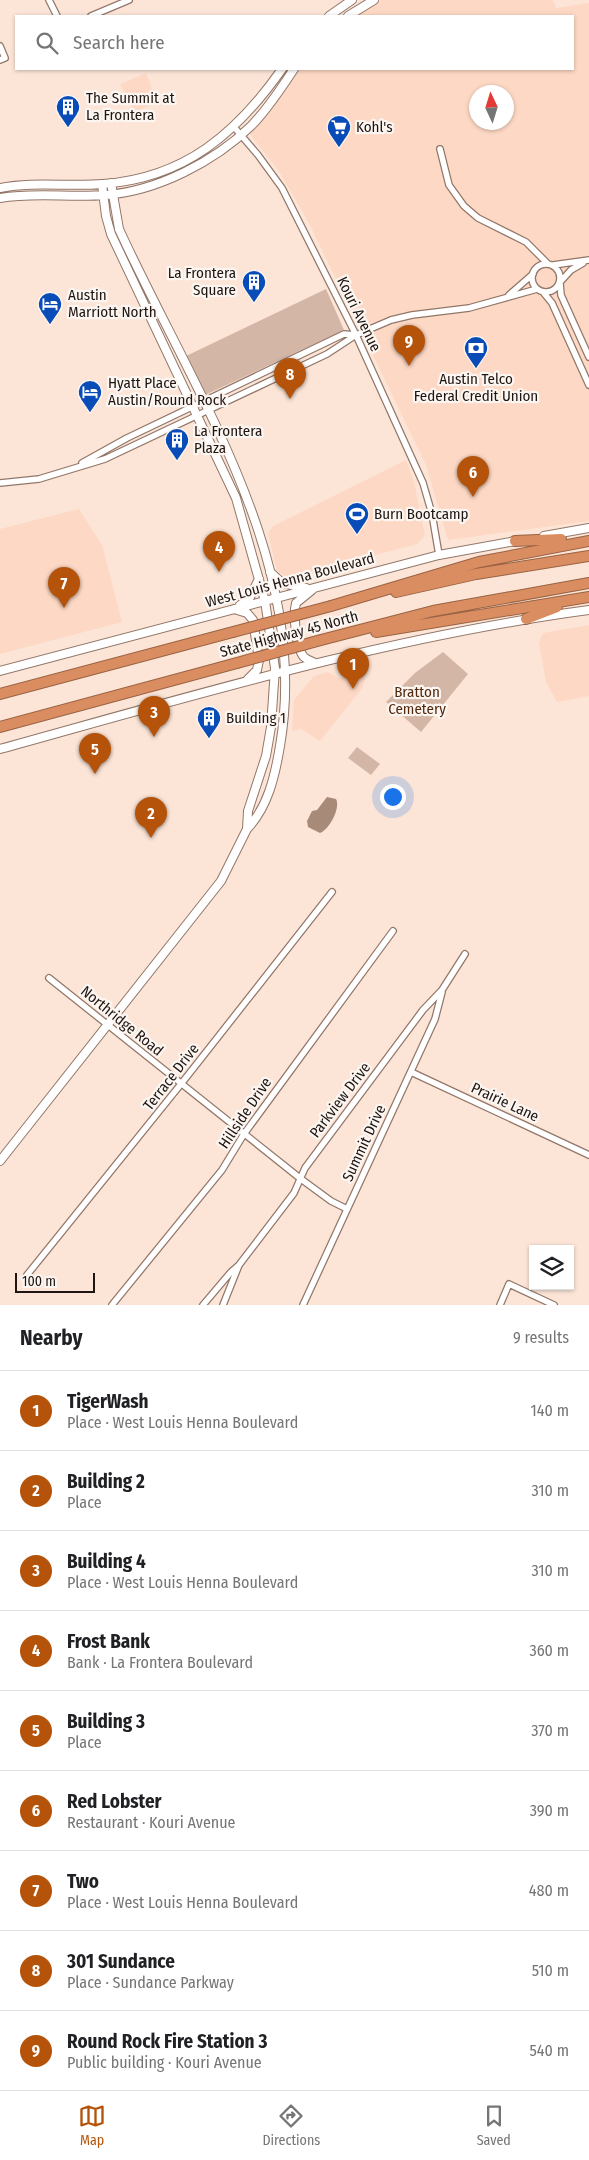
<!DOCTYPE html>
<html lang="en">
<head>
<meta charset="utf-8">
<style>
  :root { --surface:#fff; --page:#f2f2f2; --text:#202124; --muted:#757577; --line:#e0e0e0; --accent:#b45309 }
  body { margin:0; font-family:"Fira Sans Condensed",sans-serif; background:var(--page); color:var(--text) }
  .controls { position:absolute; right:15px; bottom:15px; display:grid; overflow:hidden; border-radius:0px; box-shadow:0 1px 4px #0004 }
  .controls button { width:45px; height:45px; display:grid; place-items:center; padding:0; border:0; border-bottom:1px solid var(--line); background:var(--surface); color:var(--text); font:25px sans-serif }
  .compass { position:absolute; left:469px; top:85px; width:45px; height:45px; border-radius:50%; background:var(--surface); box-shadow:0 1px 4px #0004; rotate:356deg }
  .scale { position:absolute; left:15px; bottom:12px; width:80px; box-sizing:border-box; padding-left:5px; border:2px solid #1f1510; border-top:0; font-size:14px; line-height:18px; white-space:nowrap; color:#1f1510; -webkit-text-stroke:4px #fcf6f2; paint-order:stroke }
  .you { position:absolute; left:392px; top:796px; width:18px; height:18px; margin:-12px; border:4px solid #fff; border-radius:50%; background:#1a73e8; box-shadow:0 0 0 8px #1a73e833 }
  .badge { display:grid; place-items:center; width:32px; height:32px; border-radius:50%; background:var(--accent); color:#fff; font-size:16px; font-weight:700 }
  .pin { position:absolute; translate:-50% -41px; filter:drop-shadow(0 1px 2px #0008) }
  .pin::after { content:''; position:absolute; top:26px; width:18px; height:15px; background:inherit; clip-path:polygon(0 0,100% 0,50% 100%) }
  .list { margin:0; padding:0; list-style:none }
  h2 { display:flex; justify-content:space-between; align-items:center; height:65px; margin:0; padding:0 20px; font-size:21px }
  h2 small { font-size:16px; font-weight:400; color:var(--muted) }
  .list li { display:grid; grid-template-columns:32px 1fr auto; gap:15px; align-items:center; box-sizing:border-box; height:80px; padding:0 20px; border-top:1px solid var(--line) }
  .list b { display:block; font-size:19px; white-space:nowrap }
  .list p { margin:0; font-size:16px; white-space:nowrap; color:var(--muted) }
  .list em { font-size:16px; font-style:normal; color:var(--muted) }
  .icon { flex:none; width:28px; height:28px; fill:none; stroke:currentColor; stroke-width:2; stroke-linecap:round; stroke-linejoin:round }
  .map { position:relative; flex:none; width:589px; height:1305px; overflow:hidden }
  .search { position:absolute; background:var(--surface); box-shadow:0 1px 4px #0004; left:15px; right:15px; top:15px; height:55px; display:flex; align-items:center; gap:12px; box-sizing:border-box; padding:0 18px; border-radius:0px; color:var(--muted); font-size:19px }
  .sheet { height:785px; background:var(--surface) }
  nav { display:flex; justify-content:space-around; align-items:center; box-sizing:border-box; height:70px; border-top:1px solid var(--line); background:var(--surface); font-size:14px; color:var(--muted) }
  nav a { display:grid; justify-items:center; gap:2px }
  nav .on { color:var(--accent) }
  .map>svg:first-child { display:block }
  .built { fill:#fdd8c4; fill-rule:evenodd }
  .green { fill:#d4b6a6 }
  .water { fill:#a88a79 }
  .lines { fill:none; stroke-linecap:round; stroke-linejoin:round }
  .street-casing { stroke:#927769; stroke-width:8 }
  .secondary-casing { stroke:#927769; stroke-width:10 }
  .highway-casing { stroke:#996344; stroke-width:12 }
  .street { stroke:#fff; stroke-width:5.5 }
  .secondary { stroke:#fff; stroke-width:8 }
  .highway { stroke:#da8d60; stroke-width:10 }
  .highway-bridge-casing { stroke:#996344; stroke-width:12; stroke-linecap:butt }
  .highway-bridge { stroke:#da8d60; stroke-width:10 }
  .labels { text-anchor:middle; dominant-baseline:central; stroke-width:4.5; stroke-linejoin:round; paint-order:stroke }
  .poi-label { font-size:15px; fill:#1f1510; stroke:#fcf6f2; text-anchor:start }
  .street-label { font-size:15px; fill:#1f1510; stroke:#fcf6f2 }
  .park-label { font-size:15px; fill:#53290d; stroke:#fcf6f2 }
</style>
</head>
<body>
<div class="map">
<svg width="589" height="1305" viewBox="0 0 589 1305">
  <rect width="100%" height="100%" fill="#fce5d7"/>
  <path class="built" d="M381,0H553L556,8L589,3V521L448,540L426,465L310,225L280,173L250,134L300,69H573V16H354ZM476,92H506V122H476Z
    M146,73L157,102L135,112L120,84Z
    M406,460L414,482L425,535L417,544L296,576L286,577L277,571L268,533L273,526Z
    M79,509L102,545L122,622L0,654V529Z
    M589,625V696L557,702L546,682L539,643L543,633Z
    M327,672L340,678L355,675L365,678L363,687L320,741L301,729L292,731L294,700L314,676Z"/>
  <path class="green" d="M326,289L344,330L203,396L184,357Z
    M443,652L468,674L421,732L386,702L415,673Z
    M357,747L380,764L371,775L348,758Z"/>
  <path class="water" d="M327,797L336,799C341,808 329,830 320,833L308,827L307,821L312,811L317,810Z"/>
  <g class="lines">
    <g class="street-casing">
      <path id="street" d="M49,0L57,16
        M91,16L129,0
        M0,46L5,58L0,60
        M234,127L258,155L282,188L356,335L423,483L432,514L439,555
        M440,149L449,185L464,206L478,218L526,242L548,264
        M532 278a14 14 0 1 1 28 0a14 14 0 1 1-28 0Z
        M553,265L589,260
        M561,281L571,270L583,263
        M560,283L561,295L589,357
        M543,292L552,303L589,385
        M509,295L533,274
        M82,463L127,438L344,334L356,335
        M0,483L39,479L105,459L327,354L356,335L391,320L412,315L469,308L537,289
        M49,978L301,1179L331,1201L347,1209
        M411,1072L589,1155
        M27,1275L181,1084L332,892
        M112,1305L222,1170L244,1134L393,931
        M203,1305L231,1272L239,1265L294,1193L305,1168L423,1010L442,990L465,954
        M223,1305L239,1265
        M303,1305L435,1019L442,992
        M500,1305L509,1284L554,1305"/>
    </g>
    <g class="secondary-casing">
      <path id="secondary" d="M329,16L352,0
        M348,16L374,0
        M111,183L119,229C192,389 312,561 280,746C275,776 268,807 247,829
        M0,188C35,181 68,187 103,184C185,178 237,133 282,69
        M0,198C35,192 70,198 106,195C157,191 214,162 251,126C268,109 281,88 294,69
        M544,536L589,528
        M270,572L282,583L306,588
        M312,590L296,603C293,614 296,649 304,657C307,660 311,661 315,663
        M240,605L249,599L259,579
        M234,609L247,613L253,620L259,660L257,670L248,679
        M0,671L439,555L521,540
        M0,749C195,695 388,637 589,610
        M0,1161L221,881L247,829L248,811L266,756L271,727L275,668L265,601L236,498L111,234L106,216L102,184"/>
    </g>
    <g class="highway-casing">
      <path id="highway" d="M515,541L561,539
        M396,592L476,574L589,556
        M331,606L479,562L589,541
        M526,619L557,607
        M376,632L589,597
        M321,640L433,611L589,583
        M0,694L233,632
        M0,727L237,663"/>
    </g>
    <use href="#street" class="street"/>
    <use href="#secondary" class="secondary"/>
    <use href="#highway" class="highway"/>
    <g class="highway-bridge-casing">
      <path id="highway-bridge" d="M233,632L331,606
        M237,663L321,640"/>
    </g>
    <use href="#highway-bridge" class="highway-bridge"/>
  </g>
  <defs>
    <g id="building-pin" transform="scale(1.25)"><path d="M0 17L-7.5 6A9.5 9.5 0 1 1 7.5 6Z" fill="#094cb7" stroke="#fcf6f2"/><path d="M-4-6H4V6H1V3H-1V6H-4ZM-2.5-4.3h1.7v1.8h-1.7ZM.8-4.3h1.7v1.8H.8ZM-2.5-1h1.7V.8h-1.7ZM.8-1h1.7V.8H.8Z" fill="#fff"/></g>
    <g id="supermarket-pin" transform="scale(1.25)"><path d="M0 17L-7.5 6A9.5 9.5 0 1 1 7.5 6Z" fill="#094cb7" stroke="#fcf6f2"/><path d="M-6-5.5h2.5l.6 2H6L4.5 2H-2.5L-4.4-4H-6ZM-1.5 3.2a1.3 1.3 0 1 0 .1 0ZM3 3.2a1.3 1.3 0 1 0 .1 0Z" fill="#fff"/></g>
    <g id="hotel-pin" transform="scale(1.25)"><path d="M0 17L-7.5 6A9.5 9.5 0 1 1 7.5 6Z" fill="#094cb7" stroke="#fcf6f2"/><path d="M-6-4.5h1.5V1H6V5H4.5V3h-9V5H-6ZM-4 0a1.8 1.8 0 1 1 3.6 0ZM.5 0V-2.5h3Q6-2.5 6 0Z" fill="#fff"/></g>
    <g id="bank-pin" transform="scale(1.25)"><path d="M0 17L-7.5 6A9.5 9.5 0 1 1 7.5 6Z" fill="#094cb7" stroke="#fcf6f2"/><path d="M-6-4H6V4H-6ZM0-2.3a2.3 2.3 0 1 0 0 4.6a2.3 2.3 0 1 0 0-4.6Z" fill="#fff"/></g>
    <g id="stadium-pin" transform="scale(1.25)"><path d="M0 17L-7.5 6A9.5 9.5 0 1 1 7.5 6Z" fill="#094cb7" stroke="#fcf6f2"/><path d="M0-5a6.5 5 0 1 0 0 10a6.5 5 0 1 0 0-10ZM-3.5-1.8h7v3.6h-7Z" fill="#fff"/></g>
  </defs>
  <g fill-rule="evenodd">
    <use href="#building-pin" x="68" y="107"/>
    <use href="#supermarket-pin" x="339" y="127"/>
    <use href="#building-pin" x="254" y="282"/>
    <use href="#hotel-pin" x="50" y="304"/>
    <use href="#bank-pin" x="476" y="348"/>
    <use href="#hotel-pin" x="90" y="392"/>
    <use href="#building-pin" x="177" y="440"/>
    <use href="#stadium-pin" x="357" y="514"/>
    <use href="#building-pin" x="209" y="718"/>
  </g>
  <g class="labels">
    <g class="poi-label">
      <text x="86" y="98">The Summit at<tspan x="86" dy="17">La Frontera</tspan></text>
      <text x="356" y="127">Kohl's</text>
      <text x="236" y="273" text-anchor="end">La Frontera<tspan x="236" dy="17">Square</tspan></text>
      <text x="68" y="295">Austin<tspan x="68" dy="17">Marriott North</tspan></text>
      <text x="476" y="379" text-anchor="middle">Austin Telco<tspan x="476" dy="17">Federal Credit Union</tspan></text>
      <text x="108" y="383">Hyatt Place<tspan x="108" dy="17">Austin/Round Rock</tspan></text>
      <text x="194" y="431">La Frontera<tspan x="194" dy="17">Plaza</tspan></text>
      <text x="374" y="514">Burn Bootcamp</text>
      <text x="226" y="718">Building 1</text>
    </g>
    <g class="street-label">
      <text transform="translate(359 314) rotate(64)">Kouri Avenue</text>
      <text transform="translate(290 580) rotate(-15)">West Louis Henna Boulevard</text>
      <text transform="translate(289 634) rotate(-15)">State Highway 45 North</text>
      <text transform="translate(122 1021) rotate(39)">Northridge Road</text>
      <text transform="translate(171 1077) rotate(-52)">Terrace Drive</text>
      <text transform="translate(340 1100) rotate(-53)">Parkview Drive</text>
      <text transform="translate(505 1102) rotate(25)">Prairie Lane</text>
      <text transform="translate(245 1113) rotate(-56)">Hillside Drive</text>
      <text transform="translate(364 1143) rotate(-65)">Summit Drive</text>
    </g>
    <g class="park-label">
      <text x="417" y="692">Bratton<tspan x="417" dy="17">Cemetery</tspan></text>
    </g>
  </g>
</svg>
<div class="controls">
<button><svg class="icon" aria-label="layers" viewBox="0 0 24 24"><path d="M12 4l9 5-9 5-9-5zM3 14l9 5 9-5"/></svg></button>
</div>
<svg class="compass" viewBox="-18 -18 36 36"><path d="M0-13l5 13h-10z" fill="#e53935"/><path d="M0 13l5-13h-10z" fill="#757577"/></svg>
<div class="scale">100 m</div>
<div class="you"></div>
<div class="pin badge" style="left:353px;top:689px">1</div>
<div class="pin badge" style="left:151px;top:838px">2</div>
<div class="pin badge" style="left:154px;top:737px">3</div>
<div class="pin badge" style="left:219px;top:572px">4</div>
<div class="pin badge" style="left:95px;top:774px">5</div>
<div class="pin badge" style="left:473px;top:497px">6</div>
<div class="pin badge" style="left:64px;top:608px">7</div>
<div class="pin badge" style="left:290px;top:399px">8</div>
<div class="pin badge" style="left:409px;top:366px">9</div>
<div class="search"><svg class="icon" aria-label="search" viewBox="0 0 24 24"><circle cx="10" cy="10" r="6"/><path d="M15 15l6 6"/></svg>Search here</div>
</div>
<section class="sheet">
<h2>Nearby<small>9 results</small></h2>
<ul class="list">
<li><span class="badge">1</span><div><b>TigerWash</b><p>Place · West Louis Henna Boulevard</p></div><em>140 m</em></li>
<li><span class="badge">2</span><div><b>Building 2</b><p>Place</p></div><em>310 m</em></li>
<li><span class="badge">3</span><div><b>Building 4</b><p>Place · West Louis Henna Boulevard</p></div><em>310 m</em></li>
<li><span class="badge">4</span><div><b>Frost Bank</b><p>Bank · La Frontera Boulevard</p></div><em>360 m</em></li>
<li><span class="badge">5</span><div><b>Building 3</b><p>Place</p></div><em>370 m</em></li>
<li><span class="badge">6</span><div><b>Red Lobster</b><p>Restaurant · Kouri Avenue</p></div><em>390 m</em></li>
<li><span class="badge">7</span><div><b>Two</b><p>Place · West Louis Henna Boulevard</p></div><em>480 m</em></li>
<li><span class="badge">8</span><div><b>301 Sundance</b><p>Place · Sundance Parkway</p></div><em>510 m</em></li>
<li><span class="badge">9</span><div><b>Round Rock Fire Station 3</b><p>Public building · Kouri Avenue</p></div><em>540 m</em></li>
</ul>
</section>
<nav>
<a class="on"><svg class="icon" aria-label="map" viewBox="0 0 24 24"><path d="M3 6l6-2 6 2 6-2v14l-6 2-6-2-6 2zM9 4v14M15 6v14"/></svg>Map</a>
<a><svg class="icon" aria-label="directions" viewBox="0 0 24 24"><path d="M12 3l9 9-9 9-9-9zM9 14v-3h6M13 9l2 2-2 2"/></svg>Directions</a>
<a><svg class="icon" aria-label="saved" viewBox="0 0 24 24"><path d="M7 4h10v16l-5-4-5 4z"/></svg>Saved</a>
</nav>
</body>
</html>
